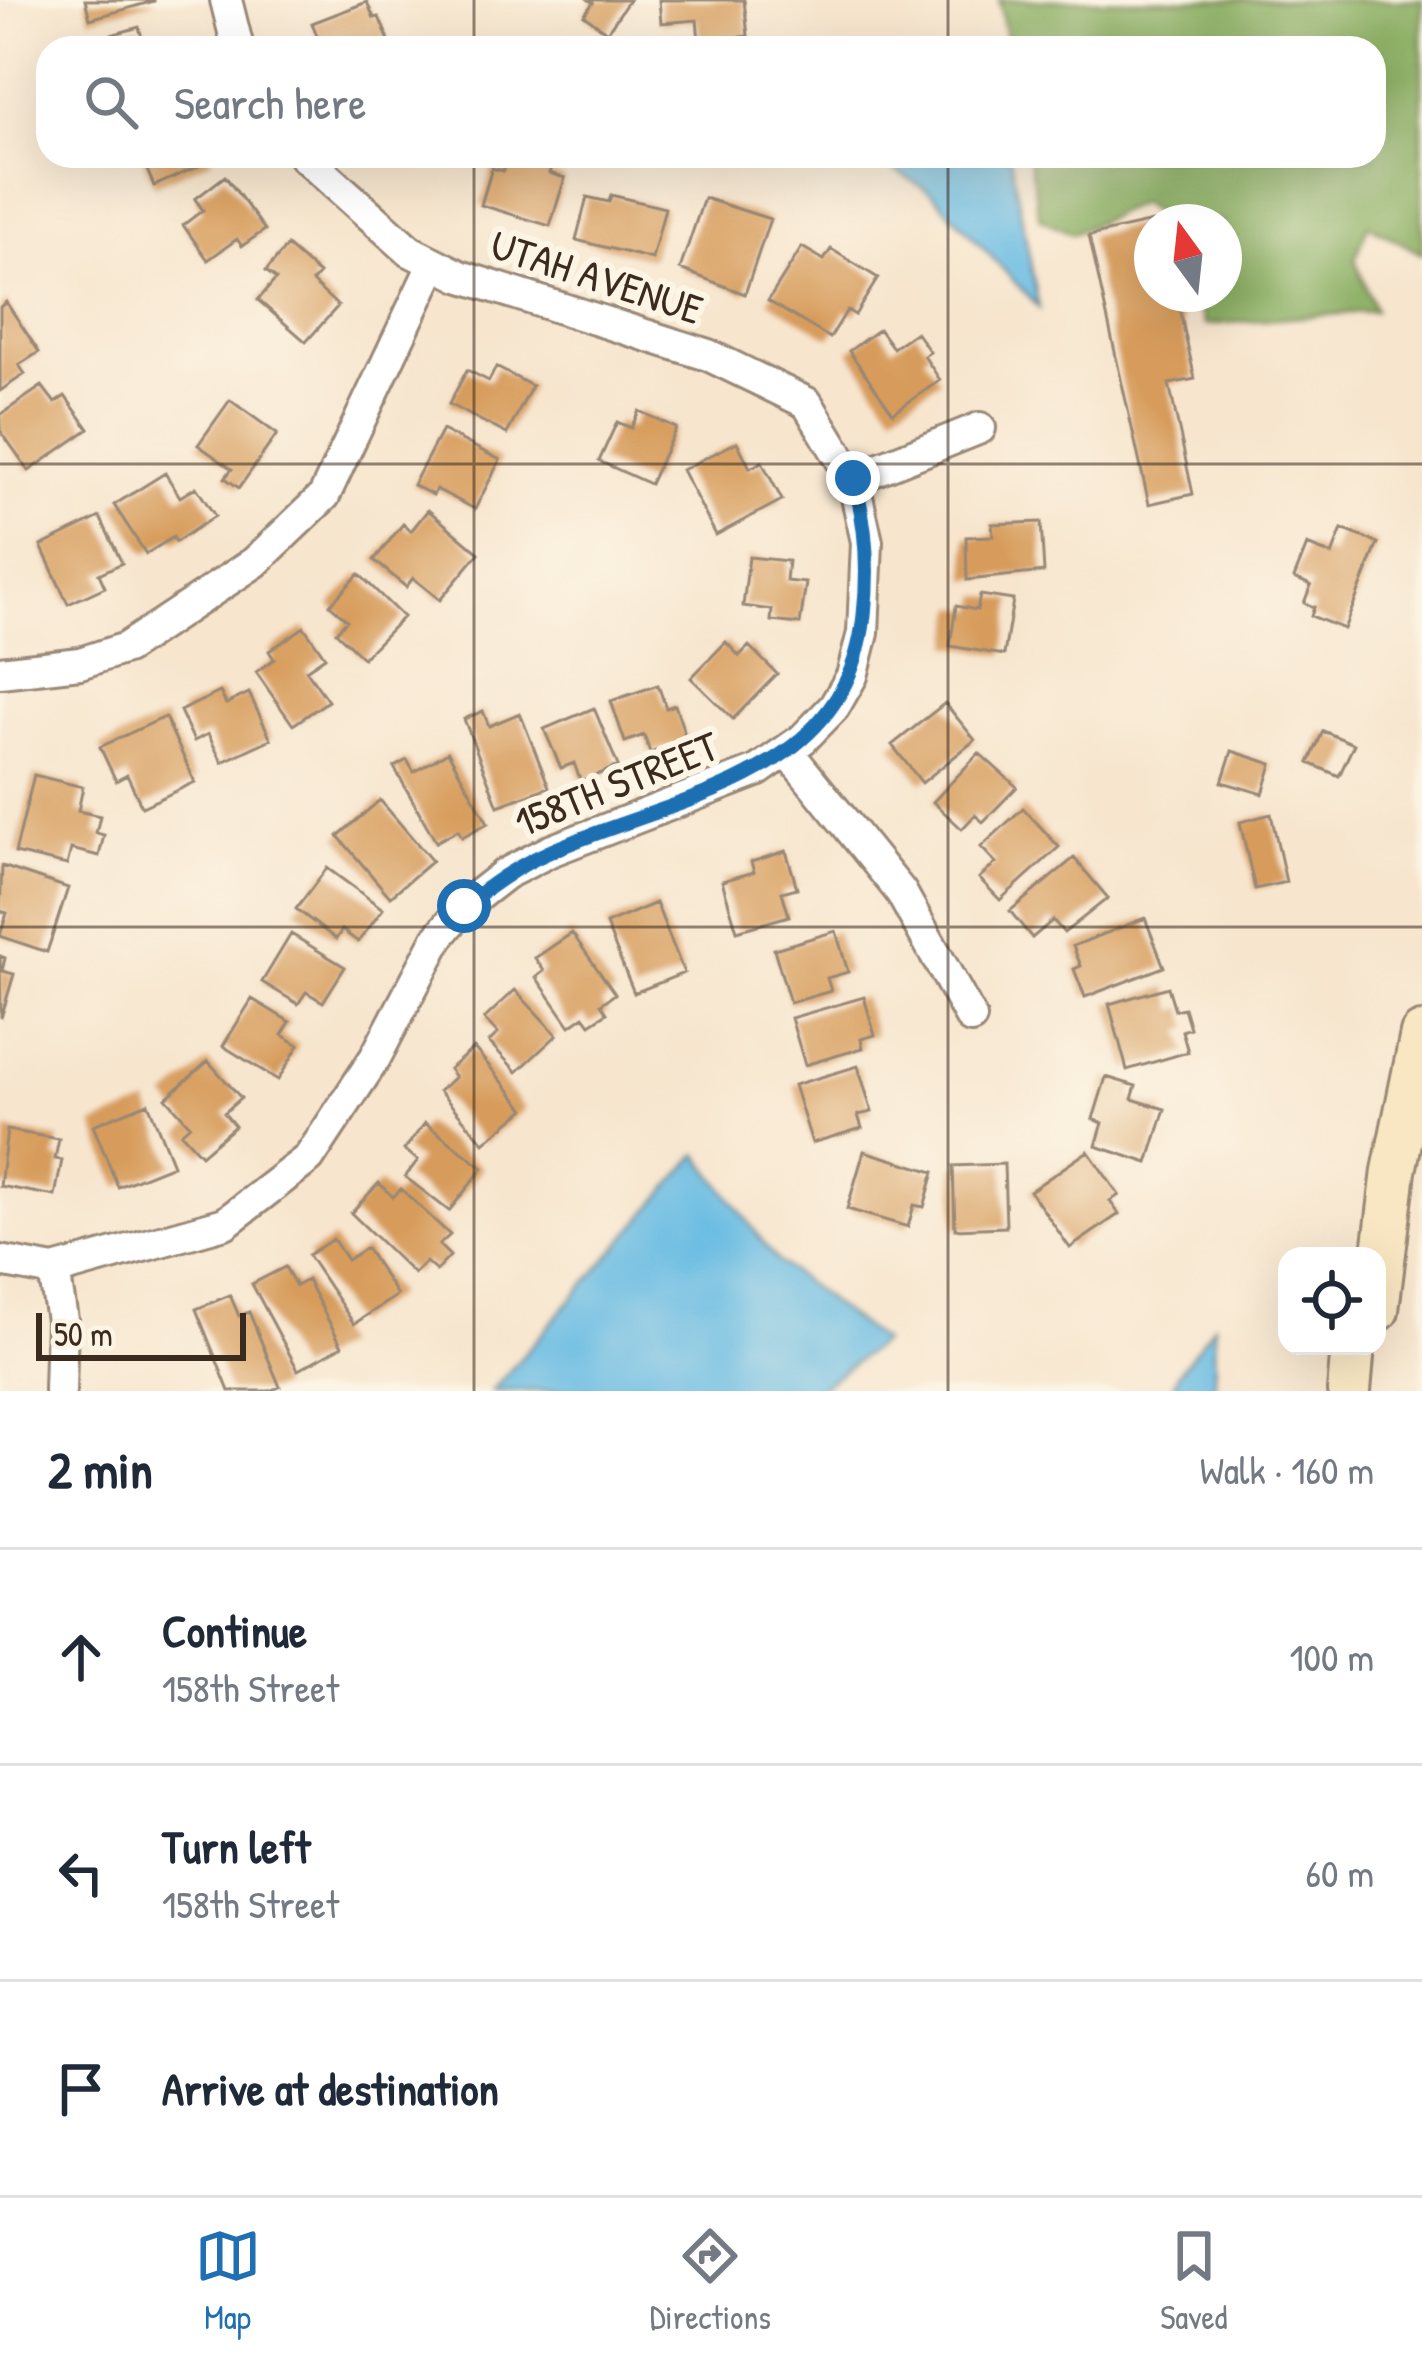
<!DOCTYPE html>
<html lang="en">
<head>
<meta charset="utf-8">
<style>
  :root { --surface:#fff; --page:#f2f2f3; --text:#1f2937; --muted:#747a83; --line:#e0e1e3; --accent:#1f6fb2 }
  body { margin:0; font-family:"Patrick Hand",sans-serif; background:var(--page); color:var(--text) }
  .controls { position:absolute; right:36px; bottom:36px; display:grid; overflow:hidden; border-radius:24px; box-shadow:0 12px 48px #0002 }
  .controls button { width:108px; height:108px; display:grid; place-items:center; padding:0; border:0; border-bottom:3px solid var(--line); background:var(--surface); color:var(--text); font:60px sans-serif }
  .compass { position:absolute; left:1134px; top:204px; width:108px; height:108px; border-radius:50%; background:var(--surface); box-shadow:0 12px 48px #0002; rotate:345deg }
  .scale { position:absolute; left:36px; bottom:30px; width:210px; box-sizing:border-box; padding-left:12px; border:6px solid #3b2a1e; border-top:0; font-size:33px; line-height:42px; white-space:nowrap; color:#3b2a1e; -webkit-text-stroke:9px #fcf5e5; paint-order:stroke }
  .stop { position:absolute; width:36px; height:36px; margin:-27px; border:9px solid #1f6fb2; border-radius:50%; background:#fff }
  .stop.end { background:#1f6fb2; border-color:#fff; box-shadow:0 3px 12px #0008 }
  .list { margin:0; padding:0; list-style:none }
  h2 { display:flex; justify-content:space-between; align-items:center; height:156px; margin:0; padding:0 48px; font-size:51px }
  h2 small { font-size:39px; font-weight:400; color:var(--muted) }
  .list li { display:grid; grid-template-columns:78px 1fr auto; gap:36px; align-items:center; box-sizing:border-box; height:216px; padding:0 48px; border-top:3px solid var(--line) }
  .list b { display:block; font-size:45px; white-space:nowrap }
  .list p { margin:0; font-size:39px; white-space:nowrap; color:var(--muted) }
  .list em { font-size:39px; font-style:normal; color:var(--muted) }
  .icon { flex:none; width:66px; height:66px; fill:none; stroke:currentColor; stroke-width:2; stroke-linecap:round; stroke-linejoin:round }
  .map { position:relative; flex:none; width:1422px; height:1391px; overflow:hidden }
  .search { position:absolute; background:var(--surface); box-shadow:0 12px 48px #0002; left:36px; right:36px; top:36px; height:132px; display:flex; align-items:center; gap:30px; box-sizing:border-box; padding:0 42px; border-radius:36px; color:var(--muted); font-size:45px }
  .sheet { height:804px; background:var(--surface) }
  nav { display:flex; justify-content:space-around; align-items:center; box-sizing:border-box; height:168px; border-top:3px solid var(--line); background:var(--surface); font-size:33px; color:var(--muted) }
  nav a { display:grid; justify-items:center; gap:6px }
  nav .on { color:var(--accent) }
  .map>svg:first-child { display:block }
  .forest { fill:#8baf63; stroke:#636c40; stroke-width:3 }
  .water { fill:#67bbe3; stroke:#517280; stroke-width:3 }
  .building { fill:#d79c5c }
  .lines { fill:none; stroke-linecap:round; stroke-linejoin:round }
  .minor-casing { stroke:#998876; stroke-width:36 }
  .secondary-casing { stroke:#998876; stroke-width:48 }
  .minor { stroke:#fff; stroke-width:30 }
  .secondary { stroke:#f9e7c3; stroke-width:42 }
  .route { stroke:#1f6fb2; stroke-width:15 }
  .grid { fill:none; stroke:#3b2a1e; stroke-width:3; stroke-opacity:0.55 }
  .labels { text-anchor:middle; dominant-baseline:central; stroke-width:12; stroke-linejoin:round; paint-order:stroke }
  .street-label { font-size:42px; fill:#3b2a1e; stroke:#fcf5e5 }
</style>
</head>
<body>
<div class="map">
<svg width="1422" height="1391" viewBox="0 0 1422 1391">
  <rect width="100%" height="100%" fill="#fcf5e5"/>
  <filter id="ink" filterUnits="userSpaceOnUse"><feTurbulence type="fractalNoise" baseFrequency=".00833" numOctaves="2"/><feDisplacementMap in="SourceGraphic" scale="24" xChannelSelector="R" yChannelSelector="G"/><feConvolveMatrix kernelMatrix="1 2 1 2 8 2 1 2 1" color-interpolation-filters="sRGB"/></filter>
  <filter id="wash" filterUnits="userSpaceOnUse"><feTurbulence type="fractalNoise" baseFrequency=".004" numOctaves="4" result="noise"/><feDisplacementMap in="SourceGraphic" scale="48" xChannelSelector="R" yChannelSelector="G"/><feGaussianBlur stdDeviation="2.7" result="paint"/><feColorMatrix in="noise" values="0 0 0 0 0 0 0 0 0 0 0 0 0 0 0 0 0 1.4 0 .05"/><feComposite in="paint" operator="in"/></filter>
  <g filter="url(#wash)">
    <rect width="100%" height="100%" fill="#f7e5cd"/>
    <path class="forest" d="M999,0H1422V254L1368,225L1355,259L1375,311L1205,325L1194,294H1224V222H1168L1139,203L1072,234L1040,218L1028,156H1374V48H1008Z"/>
    <path class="water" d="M871,156H1010L1039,308L932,193Z
      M698,1154L777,1261L882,1342L815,1391H492Z
      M1214,1325L1215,1391H1171L1178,1374Z"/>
    <g id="blocks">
      <path class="building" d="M85,0H154V1L90,19Z
        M589,0H629L607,32L584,15L593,3Z
        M659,0H744L748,36L699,40L697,20L661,23Z
        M367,2L374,18L379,17L392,48H322L312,23Z
        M139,27L145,48H96L93,40Z
        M141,156H210L212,160L154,186Z
        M507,156H531L553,162L549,173L565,178L550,226L481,205L492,168L503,171Z
        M225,176L265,230L242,246L237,239L208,260L183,225L203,210L195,199Z
        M611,195L665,208L652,259L576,240L587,197L609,202Z
        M704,198L770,219L745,294L680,269Z
        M1152,222V294H1176L1195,379L1169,384L1193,494L1149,504L1089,236Z
        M287,246L319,274L312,282L338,306L306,342L258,300L276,279L266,271Z
        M802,247L824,260L831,249L878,278L855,315L847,310L830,338L768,301Z
        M6,302L39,352L19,365L25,374L0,391V307Z
        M879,329L893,348L916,332L930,352L924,356L940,380L893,413L849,351Z
        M496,367L532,386L507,434L449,404L467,370L489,381Z
        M42,386L55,403L65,396L89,429L29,471L0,430V415Z
        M230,400L277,434L239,488L225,478L232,469L198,445Z
        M639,411L676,428L650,484L599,461L617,422L631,428Z
        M442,430L500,460L475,509L436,489L433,495L413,485Z
        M737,442L750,468L762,462L782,500L716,535L682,470Z
        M165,473L180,497L196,487L215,516L176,542L173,537L146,554L114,505Z
        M428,510L479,553L440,600L413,578L406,587L374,560L403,524L411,531Z
        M100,517L122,563L99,574L105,587L68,604L41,546Z
        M1041,522L1044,572L967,580L966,537L993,536L992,524Z
        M1342,529L1378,543L1344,629L1311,616L1314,607L1304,603L1311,585L1294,578L1307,545L1332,555Z
        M749,557L788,561L786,581L806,583L800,624L771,621L772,610L743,606Z
        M359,574L403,617L363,658L336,632L347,620L330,605Z
        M980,595L1013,600L1004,655L950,646L956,606L977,610Z
        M304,627L325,657L306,670L328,701L293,725L256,672L274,659L269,651Z
        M726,642L739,656L749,646L777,674L733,719L691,678Z
        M658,685L666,708L675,705L687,741L650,753L644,735L625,742L611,701Z
        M220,692L226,704L249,693L271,739L222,762L208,734L194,741L180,711Z
        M945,703L975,740L922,783L892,745Z
        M594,708L618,766L581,782L574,763L561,768L544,729Z
        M483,711L489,726L520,713L549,787L498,806L464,719Z
        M165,717L195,782L142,807L127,775L116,781L100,747Z
        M1323,731L1354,744L1339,776L1309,763Z
        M1232,751L1272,764L1263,794L1222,782Z
        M448,752L488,823L462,837L458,830L436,842L394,767L407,760L414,772Z
        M979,753L1017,787L983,822L975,815L962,829L933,802Z
        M34,775L83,787L78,811L100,816L96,833L104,835L99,856L71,849L67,865L15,853Z
        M380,800L432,861L390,897L338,836Z
        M1023,808L1059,847L1000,900L979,878L996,863L981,847Z
        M1271,814L1286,882L1255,889L1240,822Z
        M786,851L797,888L782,892L789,916L737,931L722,881L754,872L751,862Z
        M1074,858L1108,898L1064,933L1053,920L1032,938L1010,911Z
        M2,866L68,888L47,952L0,936L7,913L0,911Z
        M327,868L383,909L358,942L342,930L336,939L296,909Z
        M656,903L684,973L634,993L606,924Z
        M1145,918L1164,967L1085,997L1074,969L1081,966L1073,946Z
        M836,931L848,972L827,978L831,991L790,1003L774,949Z
        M572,933L615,994L601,1004L607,1013L590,1024L584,1016L570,1026L536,977L544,971L535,958Z
        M291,934L345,967L323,1002L306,992L298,1004L262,982Z
        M0,956L5,958L2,971L14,974L1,1018Z
        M1168,987L1175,1010L1184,1008L1190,1028L1182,1031L1188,1052L1127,1070L1109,1004Z
        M515,990L557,1035L517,1072L489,1042L498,1033L484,1019Z
        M864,997L875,1035L861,1039L863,1048L805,1065L791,1018Z
        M252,999L290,1022L282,1035L299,1045L278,1080L223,1046Z
        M474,1048L525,1109L484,1143L439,1091L455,1077L449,1069Z
        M208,1061L241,1098L224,1113L235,1126L201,1155L181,1133L190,1125L166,1098Z
        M858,1066L872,1112L858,1115L862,1128L812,1143L794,1085Z
        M1106,1077L1136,1086L1132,1099L1165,1109L1148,1163L1096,1146L1103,1123L1093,1119Z
        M148,1103L173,1165L118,1187L93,1125Z
        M425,1123L483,1168L449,1211L405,1177L418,1160L404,1150Z
        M7,1130L59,1139L55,1159L62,1160L55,1196L0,1186Z
        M864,1151L934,1172L924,1207L914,1205L908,1227L847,1209Z
        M1088,1151L1119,1195L1110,1201L1119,1214L1070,1248L1030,1191Z
        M1004,1164L1006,1227L955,1229L953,1166Z
        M379,1183L393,1197L401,1189L450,1235L439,1245L450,1256L436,1271L426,1262L414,1274L351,1213Z
        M333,1239L347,1260L366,1248L397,1295L354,1324L308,1255Z
        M285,1267L296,1286L307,1280L342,1346L298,1370L252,1284Z
        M230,1295L239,1316L249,1312L280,1387L269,1391H229L196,1309Z"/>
    </g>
  </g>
  <g filter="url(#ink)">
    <use href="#blocks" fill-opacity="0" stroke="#998876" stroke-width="3"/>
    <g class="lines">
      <g class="minor-casing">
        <path id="minor" d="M226,0L238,48
          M853,479L980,428
          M0,672L80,663L126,648L255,562L324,496L434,263
          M787,751L901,892L971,1018
          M0,1261L54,1271L225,1223L309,1158L375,1058L438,938L464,906L505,874L550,851L757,771L803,739L834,707L852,676L863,633L867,542L853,479L807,403L708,355L460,276L410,251L304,156
          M54,1271L62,1320L60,1391"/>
      </g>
      <g class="secondary-casing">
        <path id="secondary" d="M1377,1310L1394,1171L1422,1034
          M1349,1391L1353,1346"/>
      </g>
      <use href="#minor" class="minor"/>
      <use href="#secondary" class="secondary"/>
    </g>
  </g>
  <g class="lines" filter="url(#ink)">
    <path class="route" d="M464,906C491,885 517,866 549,852C674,796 847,782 864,615C869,569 867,523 853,478"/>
  </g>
  <path class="grid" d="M474,0V48M948,0V48M474,156V1391M948,156V1391M0,464H1422M0,927H1422"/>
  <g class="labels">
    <g class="street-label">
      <text transform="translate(597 276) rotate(18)">UTAH AVENUE</text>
      <text transform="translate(616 783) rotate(-22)">158TH STREET</text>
    </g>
  </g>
</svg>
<div class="controls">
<button><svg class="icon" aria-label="locate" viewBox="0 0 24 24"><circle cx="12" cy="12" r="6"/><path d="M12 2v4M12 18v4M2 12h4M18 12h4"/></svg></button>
</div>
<svg class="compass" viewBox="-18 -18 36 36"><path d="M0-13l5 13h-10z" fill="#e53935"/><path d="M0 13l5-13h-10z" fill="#747a83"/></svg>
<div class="scale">50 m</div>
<div class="stop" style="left:464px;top:906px"></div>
<div class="stop end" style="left:853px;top:478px"></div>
<div class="search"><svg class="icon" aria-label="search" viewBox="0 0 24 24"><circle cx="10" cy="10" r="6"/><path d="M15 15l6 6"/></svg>Search here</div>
</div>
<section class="sheet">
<h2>2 min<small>Walk · 160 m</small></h2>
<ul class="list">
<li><svg class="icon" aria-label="ahead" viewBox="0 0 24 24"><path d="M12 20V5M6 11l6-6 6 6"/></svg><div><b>Continue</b><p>158th Street</p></div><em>100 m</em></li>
<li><svg class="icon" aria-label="left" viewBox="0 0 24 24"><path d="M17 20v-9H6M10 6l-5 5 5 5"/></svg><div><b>Turn left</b><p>158th Street</p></div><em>60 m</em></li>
<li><svg class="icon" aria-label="arrive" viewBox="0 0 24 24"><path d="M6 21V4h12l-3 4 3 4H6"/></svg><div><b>Arrive at destination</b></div></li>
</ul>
</section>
<nav>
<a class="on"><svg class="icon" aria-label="map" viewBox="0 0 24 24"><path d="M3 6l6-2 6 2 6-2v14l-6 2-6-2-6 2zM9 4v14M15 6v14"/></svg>Map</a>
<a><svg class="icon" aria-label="directions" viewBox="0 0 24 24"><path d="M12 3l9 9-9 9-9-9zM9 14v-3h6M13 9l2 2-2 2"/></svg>Directions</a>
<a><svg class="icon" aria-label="saved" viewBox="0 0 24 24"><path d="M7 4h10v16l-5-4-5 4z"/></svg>Saved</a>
</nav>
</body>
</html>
